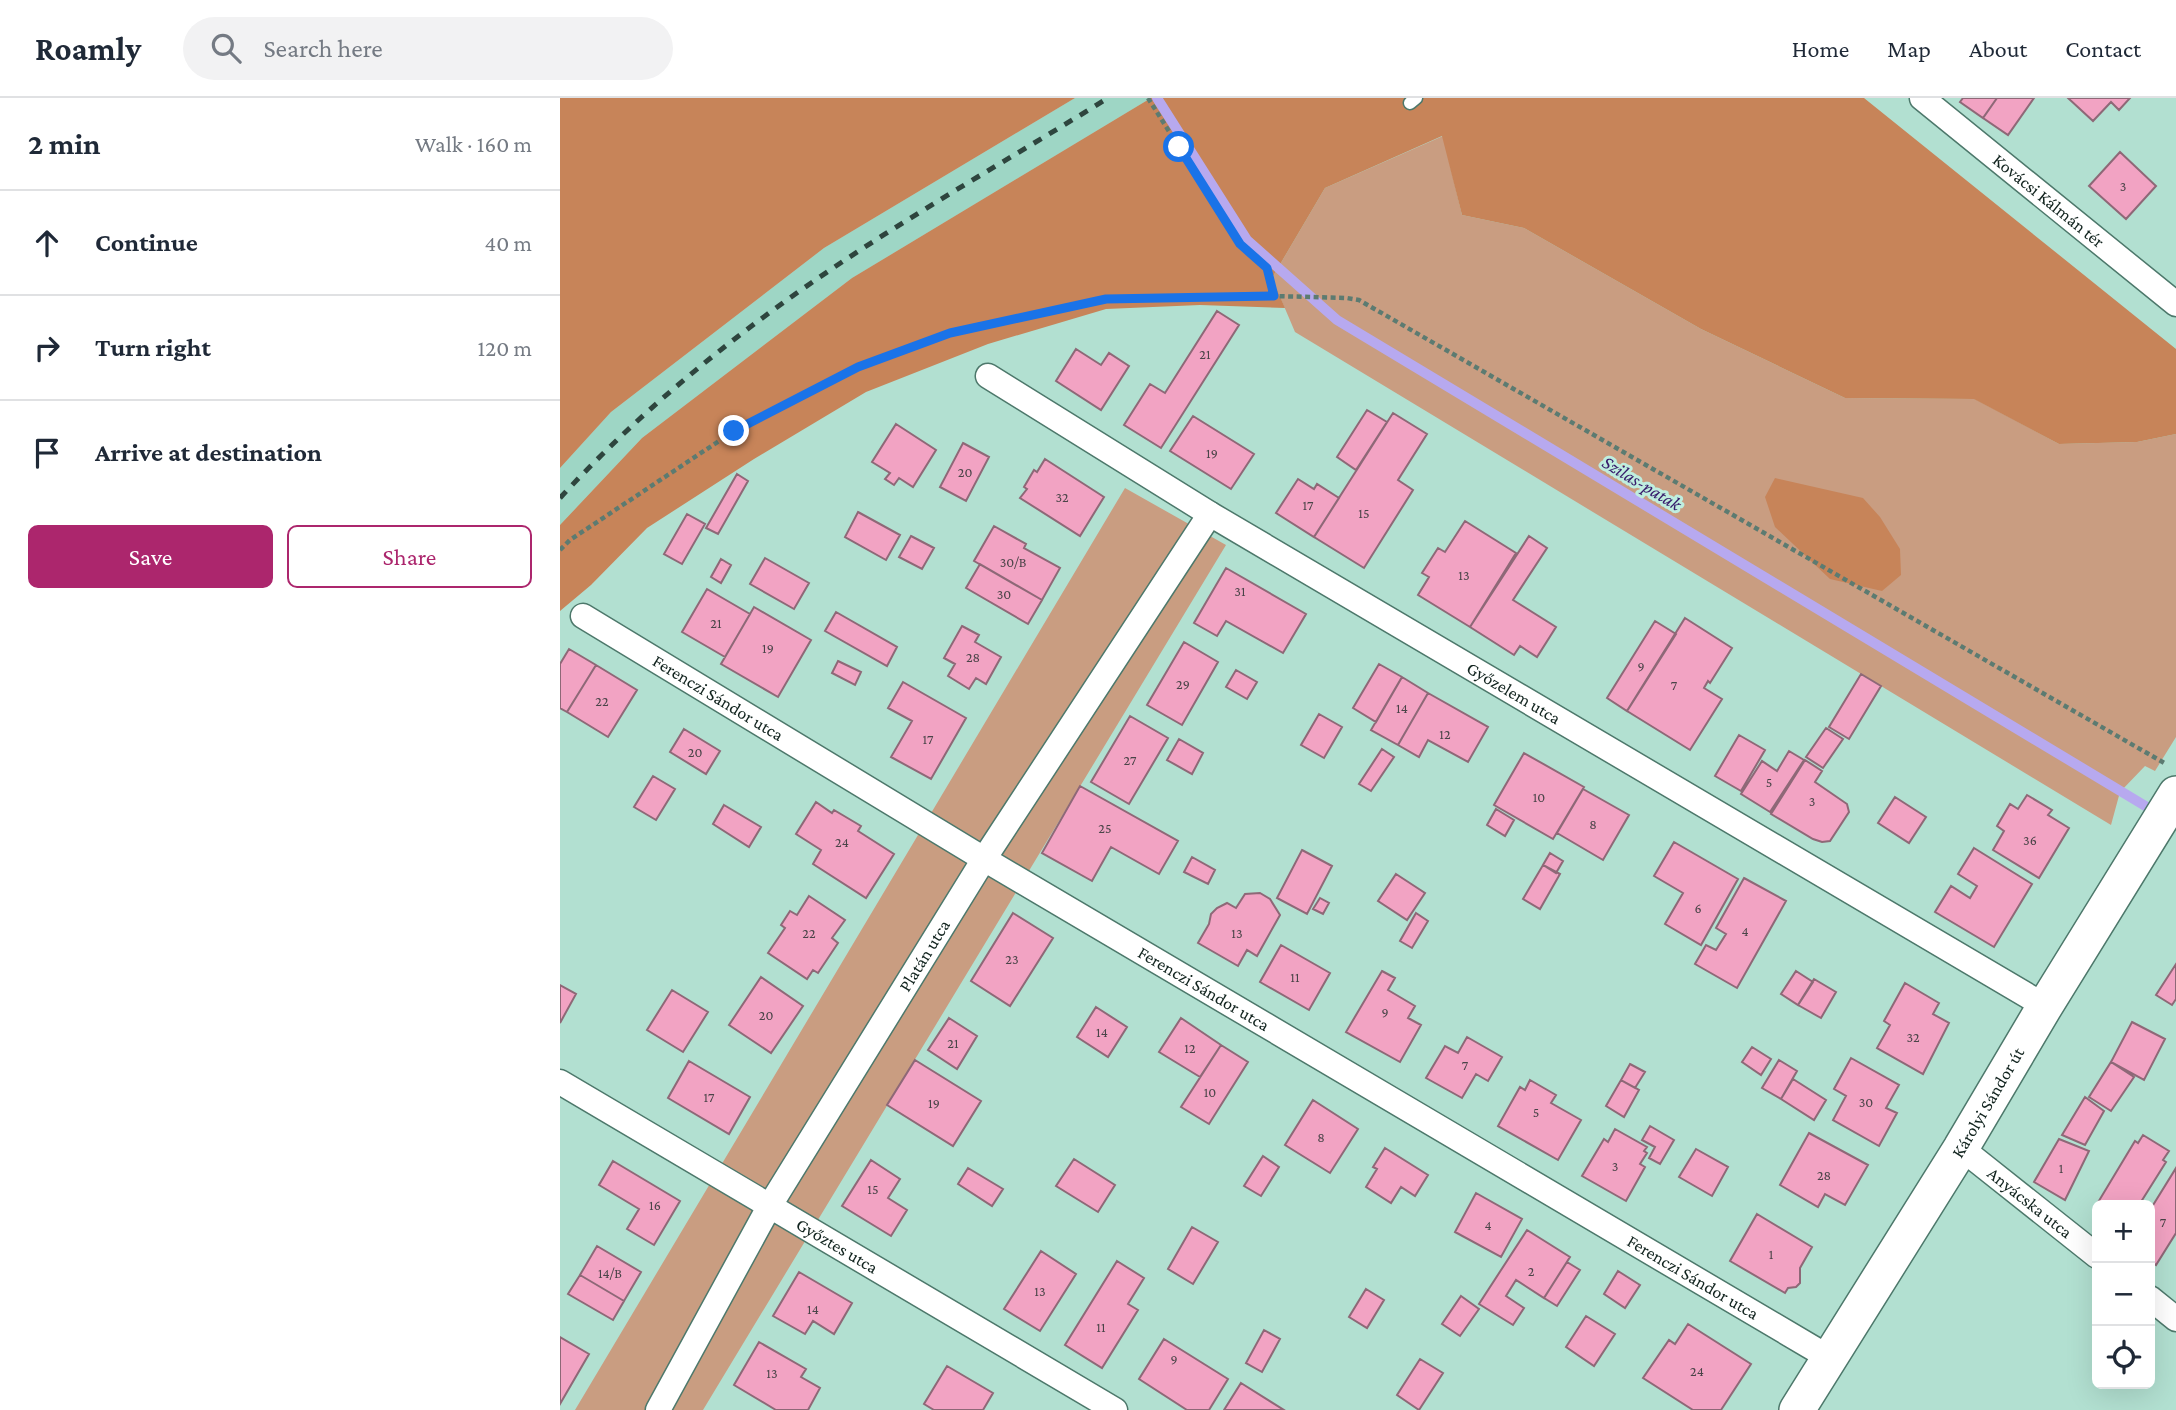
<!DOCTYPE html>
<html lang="en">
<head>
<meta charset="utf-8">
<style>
  :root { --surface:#fff; --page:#f2f2f3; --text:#1f2937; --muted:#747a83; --line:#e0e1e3; --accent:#ac266d }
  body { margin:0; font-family:"Crimson Pro",serif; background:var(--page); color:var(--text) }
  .controls { position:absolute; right:21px; bottom:21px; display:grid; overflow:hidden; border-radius:10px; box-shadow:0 7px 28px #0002 }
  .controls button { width:63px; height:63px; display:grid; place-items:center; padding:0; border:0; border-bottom:2px solid var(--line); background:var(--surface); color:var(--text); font:35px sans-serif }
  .stop { position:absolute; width:21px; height:21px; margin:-16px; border:5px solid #1a73e8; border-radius:50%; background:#fff }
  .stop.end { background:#1a73e8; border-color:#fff; box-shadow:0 2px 7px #0008 }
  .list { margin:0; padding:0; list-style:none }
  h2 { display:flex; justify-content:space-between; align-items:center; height:91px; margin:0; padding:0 28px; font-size:30px }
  h2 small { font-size:23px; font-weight:400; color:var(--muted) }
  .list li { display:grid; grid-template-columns:46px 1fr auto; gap:21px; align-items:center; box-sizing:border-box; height:105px; padding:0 28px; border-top:2px solid var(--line) }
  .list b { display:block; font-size:26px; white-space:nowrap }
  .list em { font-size:23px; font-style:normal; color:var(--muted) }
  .actions { display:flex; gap:14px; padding:21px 28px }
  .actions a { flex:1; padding:16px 0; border:2px solid var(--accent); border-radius:10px; text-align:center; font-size:24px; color:var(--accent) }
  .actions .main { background:var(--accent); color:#fff }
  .icon { flex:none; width:38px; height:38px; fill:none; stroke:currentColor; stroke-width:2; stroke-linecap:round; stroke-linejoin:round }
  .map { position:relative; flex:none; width:1616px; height:1312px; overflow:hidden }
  header { display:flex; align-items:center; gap:42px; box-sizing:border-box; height:98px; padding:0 35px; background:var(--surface); border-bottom:2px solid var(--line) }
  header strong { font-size:33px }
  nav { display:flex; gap:38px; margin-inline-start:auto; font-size:24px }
  .search { width:490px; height:63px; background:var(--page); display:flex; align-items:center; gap:18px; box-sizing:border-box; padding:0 24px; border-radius:38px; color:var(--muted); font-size:26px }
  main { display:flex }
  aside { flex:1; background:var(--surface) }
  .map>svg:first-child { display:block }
  .built { fill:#9ed6c5 }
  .green { fill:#c99d81 }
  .forest { fill:#c78459 }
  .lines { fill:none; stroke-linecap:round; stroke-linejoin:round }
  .stream { stroke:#b7a9ef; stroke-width:10 }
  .building { fill:#f2a3c3; stroke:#8e6877; stroke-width:2 }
  .lane-casing { stroke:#4d786b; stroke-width:15 }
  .street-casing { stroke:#4d786b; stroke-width:27 }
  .secondary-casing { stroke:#4d786b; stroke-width:38 }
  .path { stroke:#5c7b71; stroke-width:4.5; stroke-dasharray:5 3.5; stroke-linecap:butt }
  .lane { stroke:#fff; stroke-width:12 }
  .street { stroke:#fff; stroke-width:24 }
  .secondary { stroke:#fff; stroke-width:35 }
  .rail { stroke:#2e453e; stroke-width:5; stroke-dasharray:9 9; stroke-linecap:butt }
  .route { stroke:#1a73e8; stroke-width:9 }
  .labels { text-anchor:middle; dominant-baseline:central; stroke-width:6; stroke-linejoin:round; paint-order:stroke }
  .number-label { font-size:14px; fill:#4a4448 }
  .street-label { font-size:18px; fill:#12241f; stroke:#bfeedf }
  .water-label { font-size:19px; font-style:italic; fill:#371b6b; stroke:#bfeedf }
</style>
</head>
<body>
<header>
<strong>Roamly</strong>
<div class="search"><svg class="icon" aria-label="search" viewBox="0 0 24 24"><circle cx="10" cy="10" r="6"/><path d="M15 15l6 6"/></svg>Search here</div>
<nav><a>Home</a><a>Map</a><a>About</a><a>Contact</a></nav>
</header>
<main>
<aside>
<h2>2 min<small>Walk · 160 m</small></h2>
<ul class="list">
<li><svg class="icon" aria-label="ahead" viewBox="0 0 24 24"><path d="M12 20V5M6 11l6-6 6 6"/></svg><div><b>Continue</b></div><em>40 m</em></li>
<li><svg class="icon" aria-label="right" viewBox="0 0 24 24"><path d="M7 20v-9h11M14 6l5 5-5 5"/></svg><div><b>Turn right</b></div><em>120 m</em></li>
<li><svg class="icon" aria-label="arrive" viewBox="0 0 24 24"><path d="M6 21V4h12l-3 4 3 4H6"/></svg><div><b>Arrive at destination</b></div></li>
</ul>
<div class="actions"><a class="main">Save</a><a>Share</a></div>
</aside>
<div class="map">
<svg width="1616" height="1312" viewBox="0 0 1616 1312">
  <rect width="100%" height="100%" fill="#b2e0d1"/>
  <path class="built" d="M515,0H591L292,180L82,340L0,427V370L51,314L264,150Z"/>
  <path class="green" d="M883,38L902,117L964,130L1141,231L1285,300L1415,301L1499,346L1577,344L1616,336V639L1595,673L1585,668L1560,694L1551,727L735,234L712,180L765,90Z
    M565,390L666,447L143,1312H15Z"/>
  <path class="forest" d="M0,0H515L264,150L51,314L0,370Z
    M591,0H1304L1616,251V336L1577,344L1499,346L1414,301L1285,300L1141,231L964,130L902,117L882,38L765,90L712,180L725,210L640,207L546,211L428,246L306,294L194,361L87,430L31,487L0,513V427L82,340L292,180Z
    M1215,380L1303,400L1320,419L1340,451L1341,477L1322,493L1270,481L1215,429L1205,399Z"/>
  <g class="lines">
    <path class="stream" d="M597,0L687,142L777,222L1597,715"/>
  </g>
  <path class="building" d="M1403,0H1437L1423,20L1400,4Z
    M1437,0H1474L1448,37L1423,20Z
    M1508,0H1570L1559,12L1551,4L1533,23Z
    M1560,54L1596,88L1566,121L1529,88Z
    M657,213L679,227L601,350L564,327L590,286L605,295Z
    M516,251L541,267L549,255L569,268L541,312L496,283Z
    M807,312L827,324L796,372L777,359Z
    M833,315L867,336L838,382L853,392L804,470L754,439Z
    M633,318L694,356L671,391L610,353Z
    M336,326L376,352L353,389L339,380L334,387L325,381L330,375L312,364Z
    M403,345L429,359L406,403L380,389Z
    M485,361L544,399L520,438L460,400L467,391L464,389L474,372L477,374Z
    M177,376L188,383L158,436L146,430Z
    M738,381L754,391L757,386L779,400L754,439L716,415Z
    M298,414L340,437L326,462L285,439Z
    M127,416L145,426L122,466L104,456Z
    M905,423L956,455L910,529L858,497L869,479L862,475L878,450L885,454Z
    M434,428L466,446L464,450L500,470L482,502L414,463Z
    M351,438L374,450L362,471L339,459Z
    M969,438L987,450L953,502L996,529L977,559L960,548L954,557L910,529Z
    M205,460L249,485L234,511L190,486Z
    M161,461L171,467L161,485L151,479Z
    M420,466L482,502L468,526L406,490Z
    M666,470L746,516L723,555L666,523L657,538L634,525Z
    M147,491L190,516L165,559L122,534Z
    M194,509L251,542L218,599L161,566Z
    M276,514L337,549L327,568L265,533Z
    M1125,520L1172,550L1150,585L1148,583L1144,590L1162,601L1130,652L1067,613Z
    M1095,523L1116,536L1067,613L1047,600Z
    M402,528L419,537L415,544L441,559L426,586L416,580L409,591L388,578L395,566L384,560Z
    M624,544L658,564L622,627L587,607Z
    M9,551L36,567L7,614L0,610V566Z
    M278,563L301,574L295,587L272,575Z
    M819,566L842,579L816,624L793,610Z
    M36,567L77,592L48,639L7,614Z
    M676,572L697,584L687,601L666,589Z
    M1301,576L1321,588L1289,641L1269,629Z
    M842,579L868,595L838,647L811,632Z
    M343,584L406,620L371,681L331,659L352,623L328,610Z
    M868,595L928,629L908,664L868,642L859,659L838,647Z
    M759,616L782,629L764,660L741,647Z
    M570,618L608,640L569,706L531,684Z
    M1266,630L1283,641L1263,670L1246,659Z
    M124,631L160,653L146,676L110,654Z
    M1179,637L1205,652L1181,693L1155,678Z
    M619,641L643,655L632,676L607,662Z
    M822,651L834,659L811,693L799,686Z
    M1229,653L1244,662L1210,714L1181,696L1202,663L1217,673Z
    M964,655L1024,689L993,741L934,707Z
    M1245,662L1262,673L1255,684L1287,706L1289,714L1270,743L1262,744L1253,741L1211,716Z
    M93,678L115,691L96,722L74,709Z
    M520,688L618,743L599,776L551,749L532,783L482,755Z
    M1023,691L1069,717L1043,762L997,735Z
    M1467,697L1492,712L1488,717L1509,730L1479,780L1433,752L1444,733L1437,728L1450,706L1458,711Z
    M1335,699L1366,719L1349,745L1318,725Z
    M256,704L272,715L274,712L301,728L298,733L334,756L306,800L253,766L261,752L236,736Z
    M164,707L201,729L189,749L153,726Z
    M936,711L954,722L945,738L927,727Z
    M1114,744L1178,781L1141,847L1105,826L1123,795L1094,778Z
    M1414,750L1472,786L1434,849L1375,814L1391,788L1410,800L1417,788L1398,776Z
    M742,752L772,768L747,816L717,800Z
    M990,755L1003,763L996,775L983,767Z
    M632,759L655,772L648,786L624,774Z
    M983,767L1000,776L980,811L963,801Z
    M836,776L865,795L847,822L818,803Z
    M1184,780L1226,803L1177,890L1135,866L1146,847L1156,852L1166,836L1156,830Z
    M700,795L710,801L720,817L697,858L687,852L678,868L638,845L649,826L651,816L657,810L667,805L676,810L685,796Z
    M249,798L285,822L272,840L278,845L258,875L253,872L247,881L208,855L225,830L221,827L230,813L237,817Z
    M760,800L769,805L763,816L753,811Z
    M453,815L493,840L450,908L411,883Z
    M856,815L868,823L852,850L840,843Z
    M721,847L770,875L749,912L700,884Z
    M1616,866V901L1612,907L1596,897Z
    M822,873L835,880L828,892L855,908L848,920L861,927L840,964L786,934Z
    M1236,873L1253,884L1238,907L1221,896Z
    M201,879L243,908L211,955L169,927Z
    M1254,881L1276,894L1261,920L1238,907Z
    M1345,885L1379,905L1373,916L1389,925L1363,976L1317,950L1330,927L1324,923Z
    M0,887L16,896L0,925Z
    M112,892L148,914L123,954L87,932Z
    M536,909L567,929L548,959L517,939Z
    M389,920L417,938L397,971L368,952Z
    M621,920L661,947L640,979L599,954Z
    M1572,924L1605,941L1584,982L1551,964Z
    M907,939L942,959L928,983L916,976L902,1000L866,980L885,948L898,955Z
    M661,947L688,964L649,1026L621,1009Z
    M1192,949L1211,961L1201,977L1182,964Z
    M1291,960L1339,987L1326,1010L1337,1015L1319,1048L1273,1022L1286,998L1274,991Z
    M355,962L421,1003L393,1048L327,1007Z
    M1219,962L1237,973L1221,1001L1202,990Z
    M129,963L190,999L169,1036L108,1000Z
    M1551,964L1574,979L1551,1013L1529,999Z
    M1070,966L1085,974L1075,990L1061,982Z
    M1233,981L1266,1002L1254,1022L1221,1001Z
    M970,982L996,997L991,1005L1021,1022L998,1062L938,1028L960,989L965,992Z
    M1061,982L1079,992L1064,1019L1046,1008Z
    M1525,999L1544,1013L1525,1047L1502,1037Z
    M753,1002L798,1031L770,1075L725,1047Z
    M1090,1028L1114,1042L1100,1066L1089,1060L1095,1049L1082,1042Z
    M1055,1031L1087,1049L1084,1053L1087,1055L1080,1066L1085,1069L1066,1103L1022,1078L1044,1041L1048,1044Z
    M1249,1035L1308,1067L1285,1107L1265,1096L1258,1109L1220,1087Z
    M1583,1037L1609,1053L1603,1062L1606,1064L1579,1107H1539L1537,1106L1575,1043L1578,1045Z
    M1499,1041L1529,1053L1505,1102L1474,1084Z
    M825,1050L868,1077L855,1098L841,1089L831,1105L806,1089L817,1071L813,1069Z
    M1136,1051L1168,1069L1152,1098L1119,1079Z
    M703,1058L719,1069L701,1098L684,1088Z
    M514,1061L555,1087L538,1114L496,1088Z
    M311,1062L340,1081L328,1100L347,1112L331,1138L282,1108Z
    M53,1063L120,1103L94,1147L67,1131L79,1111L39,1087Z
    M408,1070L443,1091L432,1108L398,1086Z
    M1616,1070V1135L1596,1167L1590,1163V1112Z
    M916,1095L962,1121L941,1159L895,1134Z
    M1197,1116L1252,1149L1240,1170V1185L1236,1189L1228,1190L1225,1195L1170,1163Z
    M632,1129L658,1144L633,1186L608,1171Z
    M967,1132L1010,1159L984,1200L956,1182L946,1198L964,1210L953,1227L919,1206Z
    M37,1148L81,1174L64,1203L20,1177Z
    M481,1153L516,1176L480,1233L444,1211Z
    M557,1163L584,1180L568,1206L578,1212L542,1270L505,1247Z
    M1007,1164L1020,1172L997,1208L984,1200Z
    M1058,1173L1080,1187L1065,1210L1044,1196Z
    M239,1174L292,1205L274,1236L253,1223L245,1236L213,1218Z
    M20,1177L64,1203L53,1222L8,1196Z
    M806,1191L824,1202L807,1230L789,1219Z
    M901,1198L919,1211L900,1238L882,1226Z
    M1026,1218L1055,1236L1034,1268L1006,1249Z
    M1128,1226L1191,1266L1161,1312H1133L1083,1280L1109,1242L1115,1246Z
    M704,1232L720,1241L702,1274L686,1265Z
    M0,1239L29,1256L0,1306Z
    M604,1241L668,1281L649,1312H627L579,1281Z
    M199,1244L246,1271L241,1279L260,1290L248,1312H216L174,1287Z
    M860,1261L883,1275L859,1312L837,1297Z
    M387,1268L433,1295L423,1312H374L364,1306Z
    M681,1285L724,1312H664Z"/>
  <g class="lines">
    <g class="lane-casing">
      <path id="lane" d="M850,5L856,0"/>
    </g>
    <g class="street-casing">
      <g id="street">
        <path id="s1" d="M1362,0L1616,206"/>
        <path id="s2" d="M428,278L650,416L1485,908"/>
        <path id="s3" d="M23,518L424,761L1268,1259"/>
        <path id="s4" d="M0,984L555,1312"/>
        <path id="s5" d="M1401,1050L1537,1158"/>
        <path d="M1590,1200L1616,1221"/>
        <path id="s6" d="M98,1312L209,1109L424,761L650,416"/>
      </g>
    </g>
    <g class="secondary-casing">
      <g id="secondary">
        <path id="s7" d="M1237,1312L1401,1050L1485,908L1616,696"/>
      </g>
    </g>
    <path class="path" d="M588,0L680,146L707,170L714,198
      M0,452L10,442L174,333L298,269L390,235L546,201L714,198L787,200L799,202L1606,666"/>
    <use href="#lane" class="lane"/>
    <use href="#street" class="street"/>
    <use href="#secondary" class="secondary"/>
    <path class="rail" d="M0,400C84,309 181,231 285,162C371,105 461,54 548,0"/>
  </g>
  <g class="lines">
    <path class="route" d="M174,333L298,269L390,235L546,201L714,198L707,170L680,146L619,49"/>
  </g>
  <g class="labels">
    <g class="number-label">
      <text x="1563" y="88">3</text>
      <text x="645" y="256">21</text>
      <text x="652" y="355">19</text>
      <text x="405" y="374">20</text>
      <text x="502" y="399">32</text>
      <text x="748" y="407">17</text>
      <text x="804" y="415">15</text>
      <text x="453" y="464">30/B</text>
      <text x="904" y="477">13</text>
      <text x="680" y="493">31</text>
      <text x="444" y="496">30</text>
      <text x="156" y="525">21</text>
      <text x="208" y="550">19</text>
      <text x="413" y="559">28</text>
      <text x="1081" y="568">9</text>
      <text x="623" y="586">29</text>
      <text x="1114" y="587">7</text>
      <text x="42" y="603">22</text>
      <text x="842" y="610">14</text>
      <text x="885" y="636">12</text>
      <text x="368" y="641">17</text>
      <text x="135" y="654">20</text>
      <text x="570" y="662">27</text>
      <text x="1209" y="684">5</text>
      <text x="979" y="699">10</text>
      <text x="1252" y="703">3</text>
      <text x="1033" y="726">8</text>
      <text x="545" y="730">25</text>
      <text x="1470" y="742">36</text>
      <text x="282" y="744">24</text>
      <text x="1138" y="810">6</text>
      <text x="1185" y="833">4</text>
      <text x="249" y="835">22</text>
      <text x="677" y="835">13</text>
      <text x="452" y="861">23</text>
      <text x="735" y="879">11</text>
      <text x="825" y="914">9</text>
      <text x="206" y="917">20</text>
      <text x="542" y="934">14</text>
      <text x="1353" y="939">32</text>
      <text x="393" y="945">21</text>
      <text x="630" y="950">12</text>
      <text x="905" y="967">7</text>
      <text x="650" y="994">10</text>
      <text x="149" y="999">17</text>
      <text x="1306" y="1004">30</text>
      <text x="374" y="1005">19</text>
      <text x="976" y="1014">5</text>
      <text x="761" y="1039">8</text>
      <text x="1055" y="1068">3</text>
      <text x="1501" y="1070">1</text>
      <text x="1264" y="1077">28</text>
      <text x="313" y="1091">15</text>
      <text x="95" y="1107">16</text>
      <text x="1603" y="1124">7</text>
      <text x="928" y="1127">4</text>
      <text x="1211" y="1156">1</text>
      <text x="971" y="1173">2</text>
      <text x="50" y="1175">14/B</text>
      <text x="480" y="1193">13</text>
      <text x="253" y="1211">14</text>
      <text x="541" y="1229">11</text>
      <text x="614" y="1261">9</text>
      <text x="1137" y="1273">24</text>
      <text x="212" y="1275">13</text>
    </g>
    <g class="street-label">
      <text stroke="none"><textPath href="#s1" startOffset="163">Kovácsi Kálmán tér</textPath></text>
      <text stroke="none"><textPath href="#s2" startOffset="614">Győzelem utca</textPath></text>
      <text stroke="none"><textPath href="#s3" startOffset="158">Ferenczi Sándor utca</textPath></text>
      <text stroke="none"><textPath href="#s6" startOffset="527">Platán utca</textPath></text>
      <text stroke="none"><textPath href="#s3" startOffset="724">Ferenczi Sándor utca</textPath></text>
      <text stroke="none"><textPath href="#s7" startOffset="362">Károlyi Sándor út</textPath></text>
      <text stroke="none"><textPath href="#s5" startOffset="88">Anyácska utca</textPath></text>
      <text stroke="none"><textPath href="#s4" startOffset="322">Győztes utca</textPath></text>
      <text stroke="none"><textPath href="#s3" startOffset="1292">Ferenczi Sándor utca</textPath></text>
    </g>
    <g class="water-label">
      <text transform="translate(1082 385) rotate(31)">Szilas-patak</text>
    </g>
  </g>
</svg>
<div class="controls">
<button>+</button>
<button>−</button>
<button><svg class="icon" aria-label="locate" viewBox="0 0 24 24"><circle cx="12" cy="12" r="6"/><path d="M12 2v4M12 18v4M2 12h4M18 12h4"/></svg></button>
</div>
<div class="stop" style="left:619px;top:49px"></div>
<div class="stop end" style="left:174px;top:333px"></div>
</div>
</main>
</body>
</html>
